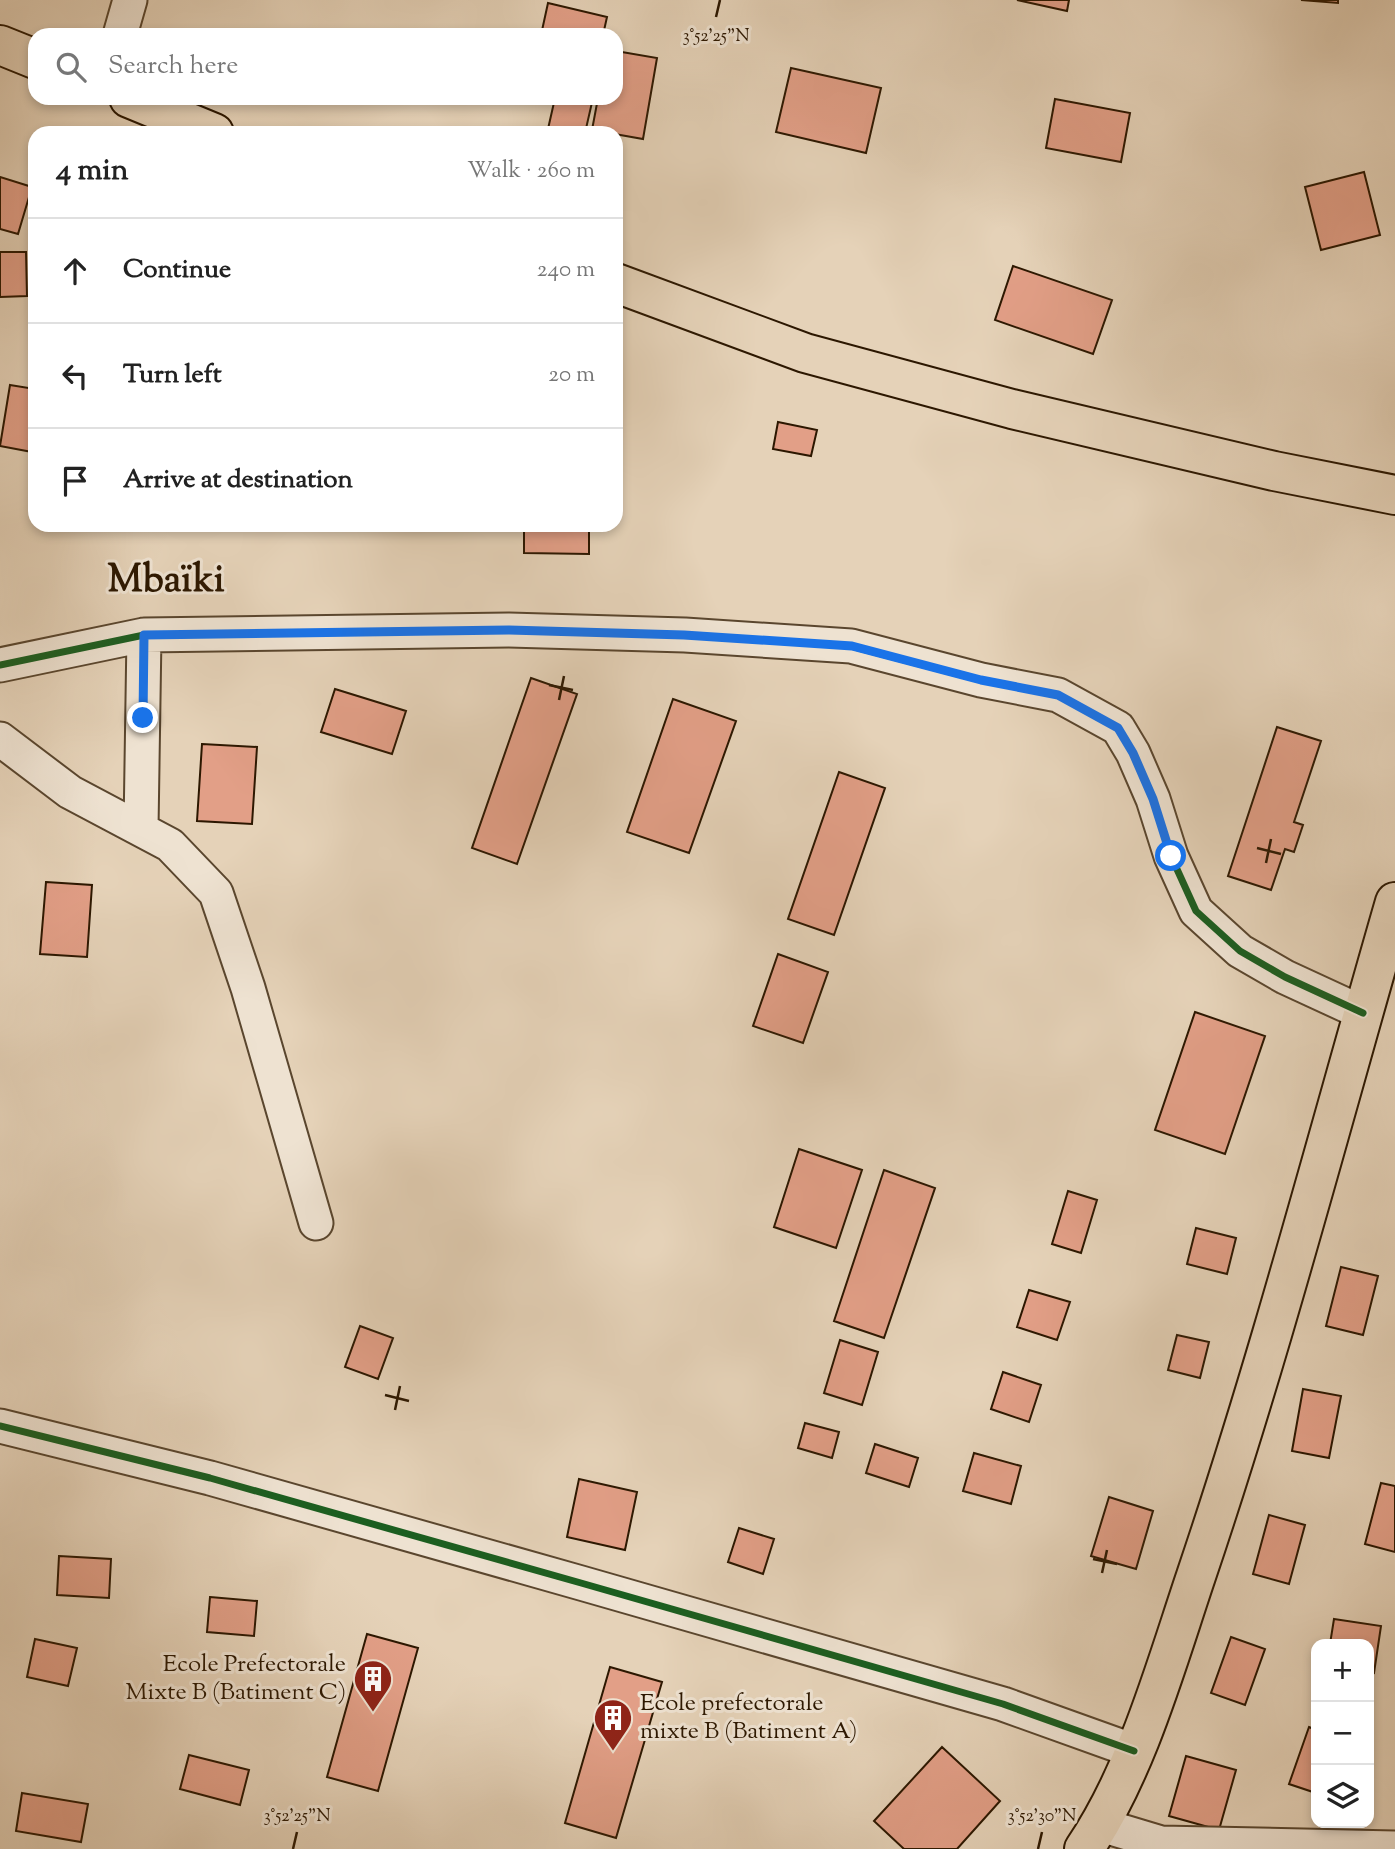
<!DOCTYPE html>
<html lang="en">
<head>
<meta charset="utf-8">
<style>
  :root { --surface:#fff; --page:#f6f6f6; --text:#222; --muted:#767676; --line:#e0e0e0 }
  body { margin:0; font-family:"Sorts Mill Goudy",serif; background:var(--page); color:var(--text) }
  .controls { position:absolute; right:21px; bottom:21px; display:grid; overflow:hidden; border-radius:14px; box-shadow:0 4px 10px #0003 }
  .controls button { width:63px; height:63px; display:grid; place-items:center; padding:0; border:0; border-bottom:2px solid var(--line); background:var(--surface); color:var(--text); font:35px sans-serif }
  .stop { position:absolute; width:21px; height:21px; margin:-16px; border:5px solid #1a73e8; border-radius:50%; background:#fff }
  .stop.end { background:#1a73e8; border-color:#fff; box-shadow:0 2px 7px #0008 }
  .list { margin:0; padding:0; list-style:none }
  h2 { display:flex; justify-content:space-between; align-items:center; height:91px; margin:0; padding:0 28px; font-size:30px }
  h2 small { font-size:23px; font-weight:400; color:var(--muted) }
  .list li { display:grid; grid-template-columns:46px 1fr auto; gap:21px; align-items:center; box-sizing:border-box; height:105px; padding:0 28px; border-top:2px solid var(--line) }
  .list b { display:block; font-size:26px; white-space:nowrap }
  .list em { font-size:23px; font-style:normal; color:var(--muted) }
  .icon { flex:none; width:38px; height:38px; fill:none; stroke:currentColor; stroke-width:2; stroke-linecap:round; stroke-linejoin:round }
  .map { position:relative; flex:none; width:1395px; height:1849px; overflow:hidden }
  .search { position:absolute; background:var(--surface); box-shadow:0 4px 10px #0003; left:28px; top:28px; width:595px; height:77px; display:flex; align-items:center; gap:18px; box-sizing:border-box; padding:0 24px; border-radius:21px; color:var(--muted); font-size:26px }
  .panel { position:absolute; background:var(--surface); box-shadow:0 4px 10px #0003; left:28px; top:126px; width:595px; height:406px; border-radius:21px }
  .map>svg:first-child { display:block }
  .building { fill:#e29f87; stroke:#2c1700; stroke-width:2 }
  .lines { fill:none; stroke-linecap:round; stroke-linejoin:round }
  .street-casing { stroke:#5a462e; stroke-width:37 }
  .primary-casing { stroke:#2c1700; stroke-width:42 }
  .street { stroke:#eee2d1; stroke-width:33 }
  .primary { stroke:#e5d2b8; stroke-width:38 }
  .cycleway-casing { stroke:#eee2d1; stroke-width:11 }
  .cycleway { stroke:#1b5e20; stroke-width:7 }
  .route { stroke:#1a73e8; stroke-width:9 }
  .ticks { fill:none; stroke:#2c1700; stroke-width:2.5 }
  .labels { text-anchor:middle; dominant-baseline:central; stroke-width:6; stroke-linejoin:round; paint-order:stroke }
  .poi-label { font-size:24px; fill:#2c1700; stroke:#eee2d1; text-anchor:end }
  .town-label { font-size:38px; font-weight:bold; fill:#2c1700; stroke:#eee2d1 }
  .ticks-label { font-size:18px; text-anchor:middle; fill:#2c1700; stroke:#eee2d1; stroke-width:6; stroke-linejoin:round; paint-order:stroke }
</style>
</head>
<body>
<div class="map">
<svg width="1395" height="1849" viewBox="0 0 1395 1849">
  <rect width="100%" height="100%" fill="#e5d2b8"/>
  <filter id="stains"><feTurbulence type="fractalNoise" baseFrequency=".00286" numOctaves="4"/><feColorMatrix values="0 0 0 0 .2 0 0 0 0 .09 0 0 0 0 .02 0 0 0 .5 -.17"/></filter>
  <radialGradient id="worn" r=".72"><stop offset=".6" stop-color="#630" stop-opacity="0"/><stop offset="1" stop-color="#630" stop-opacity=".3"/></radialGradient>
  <path class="building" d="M1017,0H1069L1067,11Z
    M1301,0H1338V3Z
    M548,3L607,17L603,35H541Z
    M616,51L657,58L643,139L592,130L598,98H616Z
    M791,68L881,88L866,153L776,132Z
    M555,98H593L585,133L548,129Z
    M1055,99L1130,113L1121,162L1046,148Z
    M1364,172L1380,235L1321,250L1305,187Z
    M0,177L32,187L18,234L0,229Z
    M0,252H26L27,296L0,297Z
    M1013,266L1112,300L1093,354L995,320Z
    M10,385L35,389L32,452L0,446Z
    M778,422L817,430L811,456L773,449Z
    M524,525H589V554L524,553Z
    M531,678L577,694L517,864L472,848Z
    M335,689L406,711L392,754L321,732Z
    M673,699L736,721L689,853L627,832Z
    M1277,727L1321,741L1294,822L1303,825L1294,852L1285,849L1271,890L1228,876Z
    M202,744L257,747L252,824L197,821Z
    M839,772L885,788L834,935L788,919Z
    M46,882L92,885L87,957L40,954Z
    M778,954L828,972L803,1043L753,1026Z
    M1195,1012L1265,1036L1225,1154L1155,1130Z
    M799,1149L862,1170L836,1248L774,1227Z
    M884,1170L935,1188L884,1338L834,1321Z
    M1068,1191L1097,1200L1081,1253L1052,1244Z
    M1196,1228L1236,1238L1227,1274L1187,1264Z
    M1341,1267L1378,1276L1363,1335L1326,1326Z
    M1029,1290L1070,1302L1057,1340L1017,1327Z
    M360,1326L393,1338L378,1379L345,1367Z
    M1177,1335L1209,1342L1200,1378L1168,1370Z
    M840,1340L878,1352L862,1405L824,1393Z
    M1003,1372L1041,1385L1029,1422L991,1409Z
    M1303,1389L1341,1396L1329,1458L1292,1451Z
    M805,1423L839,1432L832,1458L798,1448Z
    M875,1444L918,1458L909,1487L866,1473Z
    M974,1453L1021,1466L1011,1504L963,1491Z
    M579,1479L637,1492L625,1550L567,1537Z
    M1381,1483L1395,1486V1552L1365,1544Z
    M1109,1497L1153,1511L1136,1569L1091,1556Z
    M1269,1515L1305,1525L1289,1584L1253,1574Z
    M739,1528L774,1539L763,1574L728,1562Z
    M59,1556L111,1559L109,1598L57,1595Z
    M210,1597L257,1601L254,1636L207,1632Z
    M1334,1619L1381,1626L1374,1673L1369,1672V1644H1330Z
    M367,1634L418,1648L378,1791L327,1777Z
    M1231,1637L1265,1649L1245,1705L1211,1693Z
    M35,1639L77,1648L68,1686L27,1677Z
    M610,1667L662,1682L616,1838L565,1823Z
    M1309,1727L1316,1730V1793L1289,1784Z
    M942,1747L1000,1801L957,1849H904L874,1821Z
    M189,1755L249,1770L240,1805L180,1789Z
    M1186,1756L1236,1770L1219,1830L1169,1816Z
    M22,1793L88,1804L81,1842L16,1831Z"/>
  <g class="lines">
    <g class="street-casing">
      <path id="street" d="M120,35L130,0
        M0,665L144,635L509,630L685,635L851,646L981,680L1058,695L1118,728L1133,753L1153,799L1171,856L1196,911L1240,951L1285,977L1363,1013
        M0,739L70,792L170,845L216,893L248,988L316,1223
        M141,829L144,635
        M0,1426L210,1478L581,1583L1003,1704L1134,1751
        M1101,1825L1161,1843L1395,1848"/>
    </g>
    <g class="primary-casing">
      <path id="primary" d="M0,45L35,59
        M129,98L214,133
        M616,283L805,353L1012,409L1274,471L1395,495
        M1084,1849C1137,1771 1166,1665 1196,1576C1271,1354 1330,1127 1395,902"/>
    </g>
    <use href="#street" class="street"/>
    <use href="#primary" class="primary"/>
    <g class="cycleway-casing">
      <path id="cycleway" d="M0,665L144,635L509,630L685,635L851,646L981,680L1058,695L1118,728L1133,753L1153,799L1171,856L1196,911L1240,951L1285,977L1363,1013
        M0,1426L210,1478L581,1583L1003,1704L1134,1751"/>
    </g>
    <use href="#cycleway" class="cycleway"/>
  </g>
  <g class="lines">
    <path class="route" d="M143,718L144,635L509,630L684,635L852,646L981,680L1058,695L1118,728L1133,753L1153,799L1171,856"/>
  </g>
  <path class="ticks" d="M716,17L720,0M549,685L573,690M559,700L564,676M1257,848L1281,854M1266,863L1271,839M385,1395L409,1401M395,1410L400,1386M1093,1559L1117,1564M1102,1573L1107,1550M293,1849L297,1832M1038,1849L1042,1832"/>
  <defs>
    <g id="building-pin" transform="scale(2.0125)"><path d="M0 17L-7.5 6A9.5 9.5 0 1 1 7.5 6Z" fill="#8f2418" stroke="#eee2d1"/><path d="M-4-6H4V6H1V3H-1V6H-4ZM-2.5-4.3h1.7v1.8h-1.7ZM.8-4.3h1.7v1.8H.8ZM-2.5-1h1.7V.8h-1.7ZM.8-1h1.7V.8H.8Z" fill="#fff"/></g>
  </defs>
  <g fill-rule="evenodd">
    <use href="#building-pin" x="373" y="1679"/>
    <use href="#building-pin" x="613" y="1718"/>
  </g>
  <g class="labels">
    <g class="poi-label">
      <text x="346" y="1665">Ecole Prefectorale<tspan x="346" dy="28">Mixte B (Batiment C)</tspan></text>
      <text x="640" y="1704" text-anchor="start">Ecole prefectorale<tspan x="640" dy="28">mixte B (Batiment A)</tspan></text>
    </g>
    <g class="town-label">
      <text x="166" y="582">Mbaïki</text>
    </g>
  </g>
  <g class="ticks-label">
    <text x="716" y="41">3°52'25"N</text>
    <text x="297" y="1821">3°52'25"N</text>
    <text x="1042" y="1821">3°52'30"N</text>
  </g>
  <rect width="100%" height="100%" filter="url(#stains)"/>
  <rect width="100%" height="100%" fill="url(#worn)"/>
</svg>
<div class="controls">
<button>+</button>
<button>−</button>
<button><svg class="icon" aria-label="layers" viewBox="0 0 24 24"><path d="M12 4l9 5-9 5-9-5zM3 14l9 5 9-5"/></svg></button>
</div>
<div class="stop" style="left:1171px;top:856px"></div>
<div class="stop end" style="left:143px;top:718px"></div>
<div class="search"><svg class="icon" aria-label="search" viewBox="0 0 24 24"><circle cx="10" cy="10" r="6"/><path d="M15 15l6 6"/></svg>Search here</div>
<section class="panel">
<h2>4 min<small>Walk · 260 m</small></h2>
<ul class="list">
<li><svg class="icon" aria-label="ahead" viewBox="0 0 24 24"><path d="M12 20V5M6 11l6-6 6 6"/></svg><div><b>Continue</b></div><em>240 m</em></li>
<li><svg class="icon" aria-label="left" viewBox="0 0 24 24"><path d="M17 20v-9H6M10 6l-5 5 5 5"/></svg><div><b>Turn left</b></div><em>20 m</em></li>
<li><svg class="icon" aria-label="arrive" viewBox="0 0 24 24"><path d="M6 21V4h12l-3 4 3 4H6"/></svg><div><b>Arrive at destination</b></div></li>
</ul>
</section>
</div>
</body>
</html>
